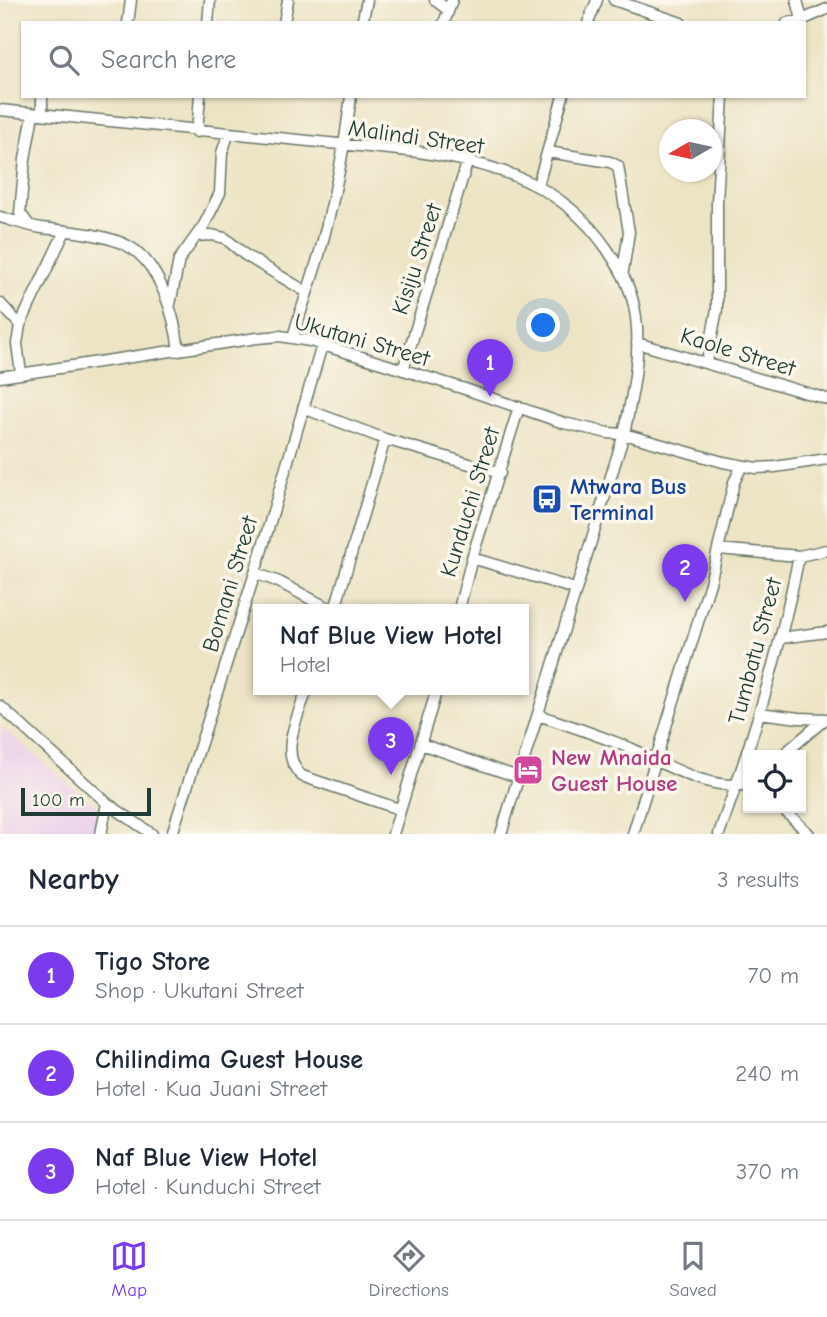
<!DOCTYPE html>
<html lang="en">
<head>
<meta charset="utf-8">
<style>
  :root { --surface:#fff; --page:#f2f2f3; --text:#1f2937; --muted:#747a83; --line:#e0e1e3; --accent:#7c3aed }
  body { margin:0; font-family:"Comic Neue",sans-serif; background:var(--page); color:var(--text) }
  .controls { position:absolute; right:21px; bottom:21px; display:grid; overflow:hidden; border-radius:0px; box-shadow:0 2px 5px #0004 }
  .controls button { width:63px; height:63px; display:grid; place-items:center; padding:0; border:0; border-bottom:2px solid var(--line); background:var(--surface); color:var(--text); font:35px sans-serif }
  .compass { position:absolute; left:659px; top:119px; width:63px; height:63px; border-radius:50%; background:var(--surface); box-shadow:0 2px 5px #0004; rotate:261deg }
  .scale { position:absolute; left:21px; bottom:18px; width:130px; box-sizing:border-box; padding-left:7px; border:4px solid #1f3d34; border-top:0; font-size:19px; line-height:24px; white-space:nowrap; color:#1f3d34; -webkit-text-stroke:5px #fbf7ec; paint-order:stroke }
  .you { position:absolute; left:544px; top:326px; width:24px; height:24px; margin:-18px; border:5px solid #fff; border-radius:50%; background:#1a73e8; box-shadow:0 0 0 10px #1a73e833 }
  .badge { display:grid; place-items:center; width:46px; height:46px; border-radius:50%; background:var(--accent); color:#fff; font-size:23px; font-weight:700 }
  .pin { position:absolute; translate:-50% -58px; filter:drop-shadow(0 2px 4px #0008) }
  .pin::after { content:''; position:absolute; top:37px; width:24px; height:21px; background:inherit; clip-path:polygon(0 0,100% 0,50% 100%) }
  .popup { position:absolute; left:253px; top:604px; width:276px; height:91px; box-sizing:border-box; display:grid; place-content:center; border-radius:0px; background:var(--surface); filter:drop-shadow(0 2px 5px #0005); font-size:23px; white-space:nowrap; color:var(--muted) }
  .popup b { font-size:26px; color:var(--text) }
  .popup::after { content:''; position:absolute; left:50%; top:100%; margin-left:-14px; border:14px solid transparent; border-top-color:var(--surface) }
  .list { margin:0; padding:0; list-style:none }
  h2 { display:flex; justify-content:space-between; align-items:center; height:91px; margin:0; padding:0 28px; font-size:30px }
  h2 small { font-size:23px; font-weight:400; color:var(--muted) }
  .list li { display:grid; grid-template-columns:46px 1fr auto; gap:21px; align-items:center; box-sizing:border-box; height:98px; padding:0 28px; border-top:2px solid var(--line) }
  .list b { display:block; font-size:26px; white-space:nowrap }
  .list p { margin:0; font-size:23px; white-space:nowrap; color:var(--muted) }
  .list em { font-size:23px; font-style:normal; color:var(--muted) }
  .icon { flex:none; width:38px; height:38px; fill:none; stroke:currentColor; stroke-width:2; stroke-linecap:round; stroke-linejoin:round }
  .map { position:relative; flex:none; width:827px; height:834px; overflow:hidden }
  .search { position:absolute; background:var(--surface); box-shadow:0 2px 5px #0004; left:21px; right:21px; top:21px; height:77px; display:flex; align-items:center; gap:18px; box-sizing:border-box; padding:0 24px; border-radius:0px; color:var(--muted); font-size:26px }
  .sheet { height:385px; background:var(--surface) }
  nav { display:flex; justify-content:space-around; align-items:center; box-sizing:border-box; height:98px; border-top:2px solid var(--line); background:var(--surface); font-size:19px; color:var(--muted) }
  nav a { display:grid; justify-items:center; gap:4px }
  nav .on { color:var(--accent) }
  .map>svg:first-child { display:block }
  .built { fill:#ecd1ea }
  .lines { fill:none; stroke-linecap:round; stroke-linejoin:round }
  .minor-casing { stroke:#677767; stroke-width:13 }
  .minor { stroke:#fff; stroke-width:10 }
  .labels { text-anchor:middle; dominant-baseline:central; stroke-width:7; stroke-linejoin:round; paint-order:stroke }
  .street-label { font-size:23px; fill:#1f3d34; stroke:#fbf7ec }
  .transit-label { font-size:23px; font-weight:bold; fill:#164399; stroke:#fbf7ec; text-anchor:start }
  .hotel-label { font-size:23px; font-weight:bold; fill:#b23c85; stroke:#fbf7ec; text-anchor:start }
</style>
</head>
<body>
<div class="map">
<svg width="827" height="834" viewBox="0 0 827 834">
  <rect width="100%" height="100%" fill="#fbf7ec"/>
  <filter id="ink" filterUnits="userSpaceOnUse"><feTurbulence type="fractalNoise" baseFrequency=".0143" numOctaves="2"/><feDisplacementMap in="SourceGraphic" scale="14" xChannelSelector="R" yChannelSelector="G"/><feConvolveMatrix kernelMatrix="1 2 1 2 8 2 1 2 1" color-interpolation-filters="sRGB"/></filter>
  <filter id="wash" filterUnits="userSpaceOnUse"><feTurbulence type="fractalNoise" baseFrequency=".00686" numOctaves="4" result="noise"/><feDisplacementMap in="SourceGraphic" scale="28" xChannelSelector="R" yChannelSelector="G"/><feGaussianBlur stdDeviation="1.57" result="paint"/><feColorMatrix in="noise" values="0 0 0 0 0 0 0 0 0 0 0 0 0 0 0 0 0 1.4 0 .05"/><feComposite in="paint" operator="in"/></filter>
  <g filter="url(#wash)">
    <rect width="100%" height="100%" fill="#ede4c5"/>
    <path class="built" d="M0,726L98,808L93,834H0Z"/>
  </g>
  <g filter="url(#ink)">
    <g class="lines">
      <g class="minor-casing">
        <path id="minor" d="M435,0L448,10
          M614,0L681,23
          M797,0L802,20
          M128,23L131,0
          M208,23L210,0
          M284,23L288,0
          M362,23L367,0
          M444,23L452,0
          M588,23L597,0
          M787,23L802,20L827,9
          M0,110L419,152C495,164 561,182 607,249C623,273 632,289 636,317C641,357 632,396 624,434L501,834
          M42,114V96
          M197,132L200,96
          M548,152L610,162L618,166L629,232L623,271
          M538,185L563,96
          M0,217C14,221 28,226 42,228C67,231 106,234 128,246C160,263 175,317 179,351
          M29,225L20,213L25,159L33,114
          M196,236L212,235L225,238L245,255L305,291
          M0,303L20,325
          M170,304L179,260L204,225L220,193L222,153L228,135
          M293,337C302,306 314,275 322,244C335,196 345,146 351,96
          M637,343L827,399
          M707,362L717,309V202L723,96
          M403,370L468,160
          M21,373L17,344L20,325L65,231
          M0,377L257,338L280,336L310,341L465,389L564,423L608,433L624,434L723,462L756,468L775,467L827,459
          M303,408L385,439L500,473
          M718,549L799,556L827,550
          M472,558L575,589
          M255,573L279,582L330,609
          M335,609L385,439
          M459,609L472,558L519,407
          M780,638L827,632
          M307,689C299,715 277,755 302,776L399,809
          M0,706L107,803L152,834
          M759,713L799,718L827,719
          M538,715C569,725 600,736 630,748C666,764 707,791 748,784
          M421,744L518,777
          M783,755L825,719
          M782,808L809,834
          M101,834L107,803
          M172,834L255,573L322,345
          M393,834L437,689
          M633,834L710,583L734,482L742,466
          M719,834C752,743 780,651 799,556"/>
      </g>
      <use href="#minor" class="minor"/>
    </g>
  </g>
  <defs>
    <g id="bus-square" transform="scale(1.575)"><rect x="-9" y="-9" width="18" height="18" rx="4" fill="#1a4fb4" stroke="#fbf7ec"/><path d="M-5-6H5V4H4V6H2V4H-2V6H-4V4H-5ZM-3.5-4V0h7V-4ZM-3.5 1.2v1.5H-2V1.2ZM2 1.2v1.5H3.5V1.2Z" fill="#fff"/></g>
    <g id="hotel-square" transform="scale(1.575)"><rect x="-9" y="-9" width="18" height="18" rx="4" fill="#d1479c" stroke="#fbf7ec"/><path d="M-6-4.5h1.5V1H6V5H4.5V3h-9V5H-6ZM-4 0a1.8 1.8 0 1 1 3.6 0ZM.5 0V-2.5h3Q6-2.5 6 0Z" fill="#fff"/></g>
  </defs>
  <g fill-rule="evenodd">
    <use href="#bus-square" x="547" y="499"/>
    <use href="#hotel-square" x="528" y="770"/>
  </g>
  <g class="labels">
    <g class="street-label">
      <text transform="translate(416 137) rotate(8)">Malindi Street</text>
      <text transform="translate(417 259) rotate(-72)">Kisiju Street</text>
      <text transform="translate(362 340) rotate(16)">Ukutani Street</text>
      <text transform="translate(738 352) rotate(17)">Kaole Street</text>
      <text transform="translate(470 502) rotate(-73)">Kunduchi Street</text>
      <text transform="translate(230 584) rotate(-73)">Bomani Street</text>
      <text transform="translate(755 651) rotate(-75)">Tumbatu Street</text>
    </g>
    <g class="transit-label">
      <text x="570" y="486">Mtwara Bus<tspan x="570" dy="26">Terminal</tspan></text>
    </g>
    <g class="hotel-label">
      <text x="551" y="757">New Mnaida<tspan x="551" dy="26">Guest House</tspan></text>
    </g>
  </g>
</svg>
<div class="controls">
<button><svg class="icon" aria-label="locate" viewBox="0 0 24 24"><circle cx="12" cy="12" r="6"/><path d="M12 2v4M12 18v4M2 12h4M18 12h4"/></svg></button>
</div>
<svg class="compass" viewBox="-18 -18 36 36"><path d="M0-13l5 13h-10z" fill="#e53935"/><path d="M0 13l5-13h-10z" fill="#747a83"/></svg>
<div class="scale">100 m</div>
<div class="you"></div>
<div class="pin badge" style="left:490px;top:397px">1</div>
<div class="pin badge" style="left:685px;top:602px">2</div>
<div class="pin badge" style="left:391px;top:775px">3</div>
<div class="popup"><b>Naf Blue View Hotel</b>Hotel</div>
<div class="search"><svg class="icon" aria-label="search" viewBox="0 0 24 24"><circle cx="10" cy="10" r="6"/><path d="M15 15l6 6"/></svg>Search here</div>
</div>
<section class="sheet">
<h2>Nearby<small>3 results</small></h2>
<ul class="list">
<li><span class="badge">1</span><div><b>Tigo Store</b><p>Shop · Ukutani Street</p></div><em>70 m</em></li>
<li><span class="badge">2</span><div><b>Chilindima Guest House</b><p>Hotel · Kua Juani Street</p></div><em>240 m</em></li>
<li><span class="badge">3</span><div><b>Naf Blue View Hotel</b><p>Hotel · Kunduchi Street</p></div><em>370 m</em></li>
</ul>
</section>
<nav>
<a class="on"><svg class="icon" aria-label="map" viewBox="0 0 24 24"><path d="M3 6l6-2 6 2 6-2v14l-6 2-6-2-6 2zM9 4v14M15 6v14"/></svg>Map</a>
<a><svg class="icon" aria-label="directions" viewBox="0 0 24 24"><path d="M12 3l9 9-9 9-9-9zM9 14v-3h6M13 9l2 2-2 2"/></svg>Directions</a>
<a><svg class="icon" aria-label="saved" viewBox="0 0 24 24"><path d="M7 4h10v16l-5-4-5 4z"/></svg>Saved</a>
</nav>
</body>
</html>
